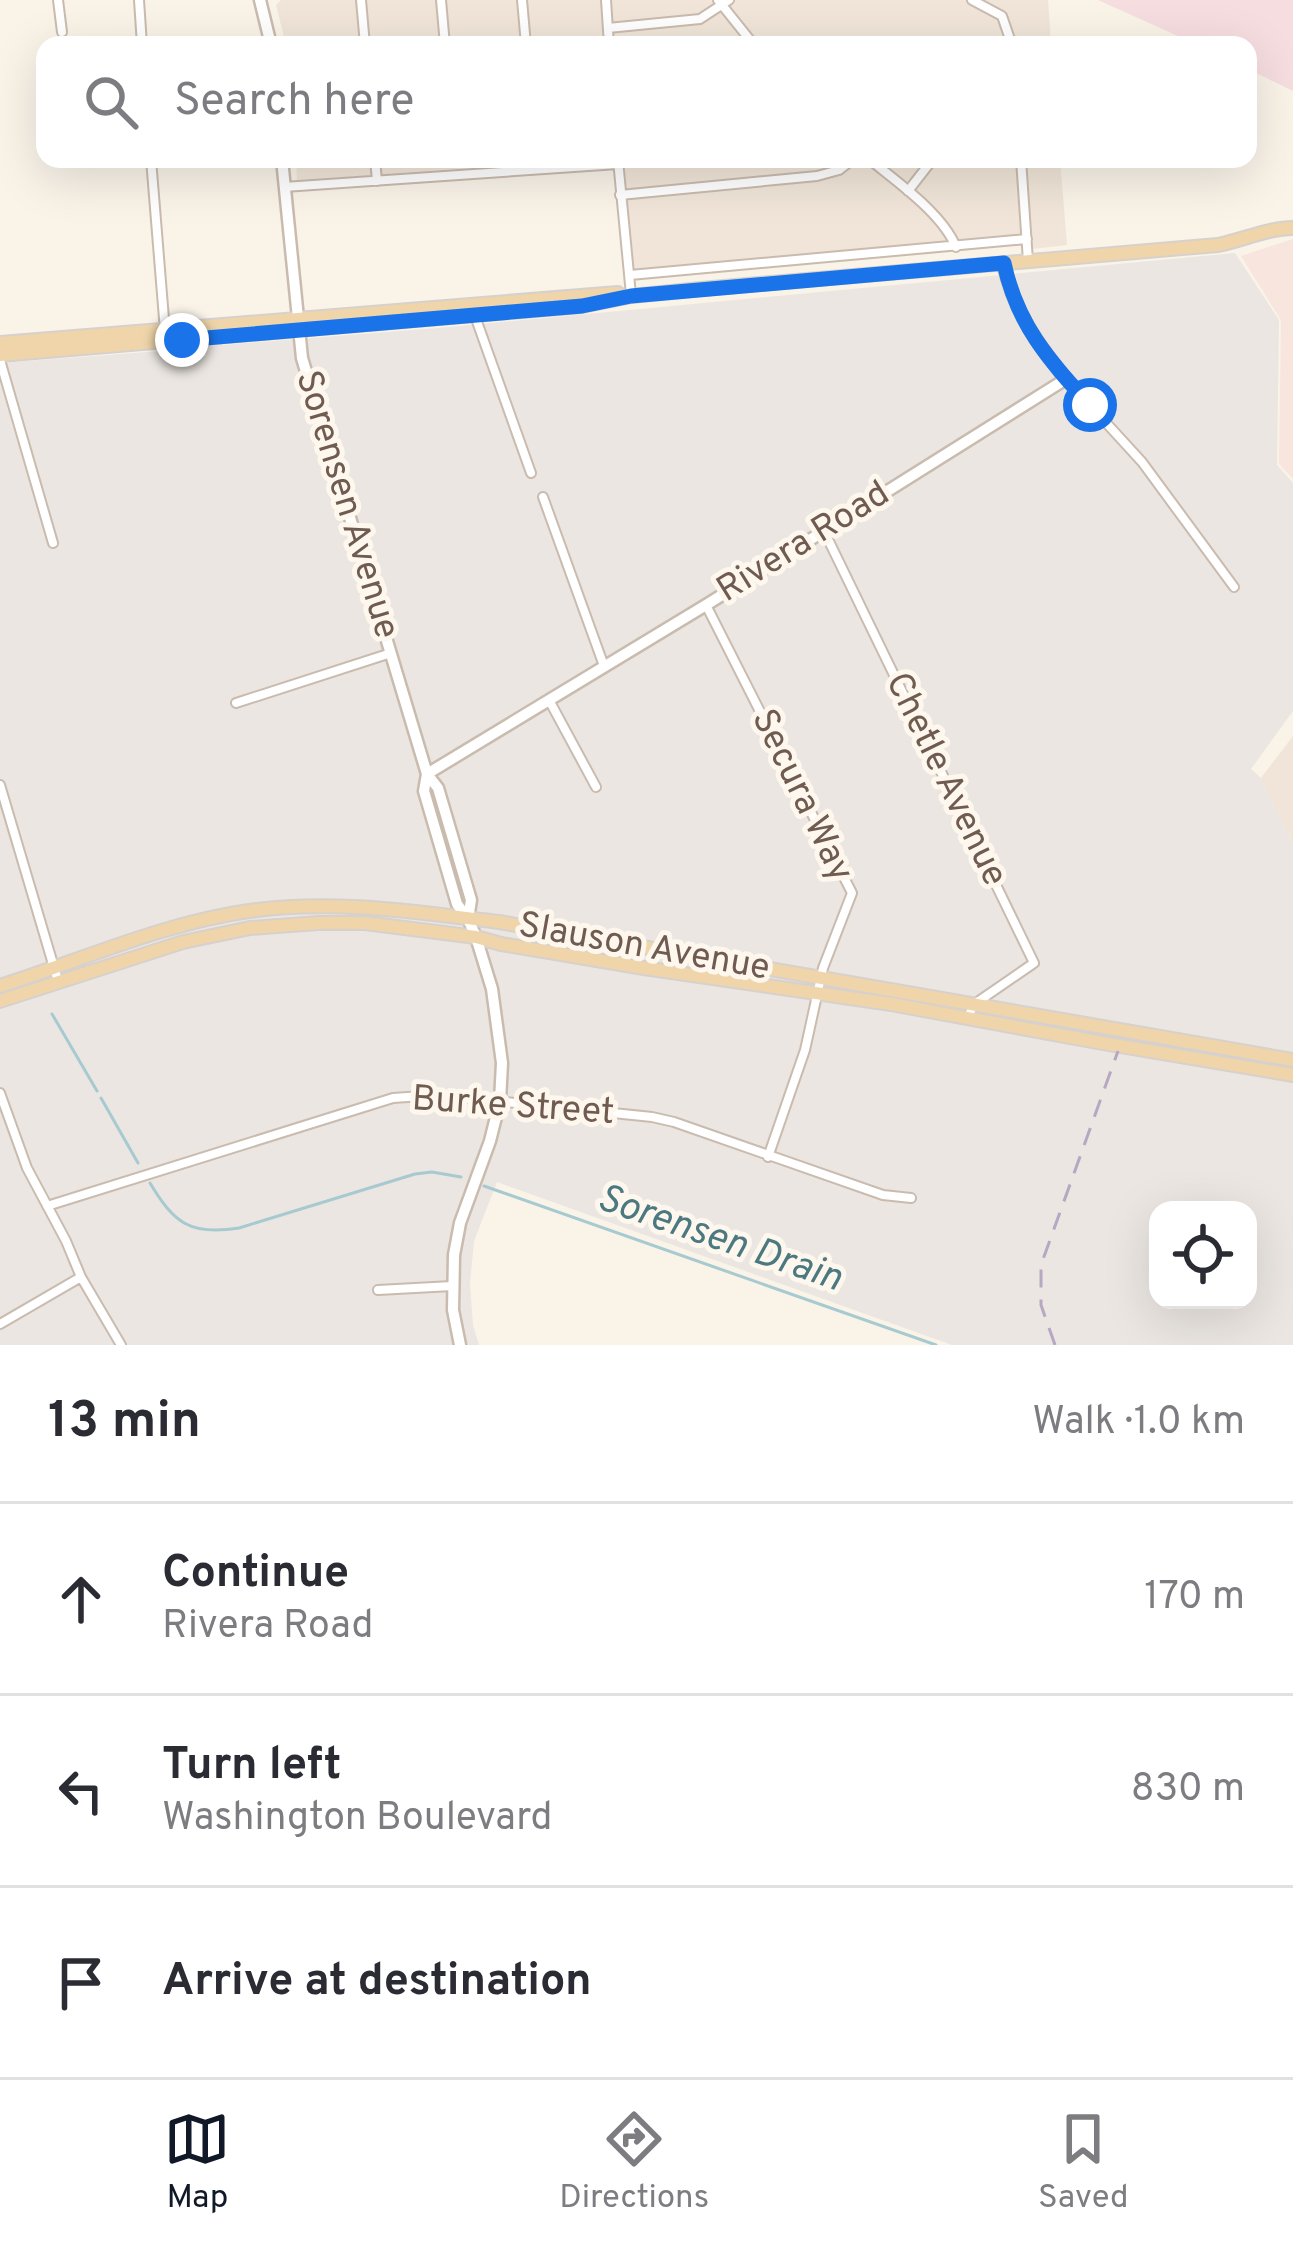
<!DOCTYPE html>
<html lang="en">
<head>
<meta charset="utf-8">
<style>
  :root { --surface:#fff; --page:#f2f2f3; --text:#2b2b33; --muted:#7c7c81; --line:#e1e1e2; --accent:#111827 }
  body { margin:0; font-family:Overpass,sans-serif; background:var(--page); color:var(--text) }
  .controls { position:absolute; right:36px; bottom:36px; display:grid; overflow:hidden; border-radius:24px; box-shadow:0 12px 48px #0002 }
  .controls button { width:108px; height:108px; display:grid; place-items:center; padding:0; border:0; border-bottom:3px solid var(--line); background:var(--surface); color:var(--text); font:60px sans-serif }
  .stop { position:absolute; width:36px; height:36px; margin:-27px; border:9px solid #1a73e8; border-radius:50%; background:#fff }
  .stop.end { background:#1a73e8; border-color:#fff; box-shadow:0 3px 12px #0008 }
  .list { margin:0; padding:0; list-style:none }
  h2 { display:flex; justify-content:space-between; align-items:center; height:156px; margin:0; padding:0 48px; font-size:51px }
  h2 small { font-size:39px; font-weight:400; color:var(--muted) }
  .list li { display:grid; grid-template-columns:78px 1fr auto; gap:36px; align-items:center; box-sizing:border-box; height:192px; padding:0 48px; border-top:3px solid var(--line) }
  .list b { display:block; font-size:45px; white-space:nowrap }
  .list p { margin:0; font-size:39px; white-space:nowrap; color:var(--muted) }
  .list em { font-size:39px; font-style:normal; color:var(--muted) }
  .icon { flex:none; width:66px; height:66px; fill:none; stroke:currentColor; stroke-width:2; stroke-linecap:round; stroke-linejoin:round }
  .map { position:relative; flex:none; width:1293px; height:1345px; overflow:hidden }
  .search { position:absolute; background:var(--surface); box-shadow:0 12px 48px #0002; left:36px; right:36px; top:36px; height:132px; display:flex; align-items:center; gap:30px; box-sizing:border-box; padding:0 42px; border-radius:24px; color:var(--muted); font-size:45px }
  .sheet { height:732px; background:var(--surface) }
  nav { display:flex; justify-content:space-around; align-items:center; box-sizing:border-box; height:168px; border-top:3px solid var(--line); background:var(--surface); font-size:33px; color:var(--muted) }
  nav a { display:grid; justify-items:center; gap:6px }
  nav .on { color:var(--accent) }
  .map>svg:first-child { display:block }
  .residential { fill:#f0e5d8 }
  .commercial { fill:#f8e5dd }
  .industrial { fill:#ebe6e1; fill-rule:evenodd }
  .medical { fill:#f6dde0 }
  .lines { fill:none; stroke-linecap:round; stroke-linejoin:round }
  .stream { stroke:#a7cad1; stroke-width:3 }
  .minor-casing { stroke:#cabbaf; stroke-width:12 }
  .tertiary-casing { stroke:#cabbaf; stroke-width:15 }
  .primary-casing { stroke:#d7d1ce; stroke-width:16 }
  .minor { stroke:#fff; stroke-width:8 }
  .tertiary { stroke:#fff; stroke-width:10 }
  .primary { stroke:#efd5a9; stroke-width:12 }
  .rail { stroke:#b6a8c2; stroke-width:3; stroke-dasharray:18 12; stroke-linecap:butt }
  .route { stroke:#1a73e8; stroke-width:15 }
  .labels { text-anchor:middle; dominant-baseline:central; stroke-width:10; stroke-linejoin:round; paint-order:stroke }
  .street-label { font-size:36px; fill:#705b50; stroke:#fdf7ee }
  .water-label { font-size:39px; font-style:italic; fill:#4c7880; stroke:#fdf7ee }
</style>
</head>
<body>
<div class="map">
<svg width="1293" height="1345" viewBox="0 0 1293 1345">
  <rect width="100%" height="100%" fill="#f9f3e8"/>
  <path class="residential" d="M281,0H1048L1051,45H286L276,5Z
    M296,159H585L297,181Z
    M624,159H1060L1067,245L1032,249L1030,233L637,271L633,265Z
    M1293,736V844L1261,778Z"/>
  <path class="commercial" d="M1293,239V479L1279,464L1281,320L1241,256Z"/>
  <path class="industrial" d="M1235,253L1279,320L1277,465L1293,483V711L1251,769L1261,778L1293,844V1345H952L497,1182L474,1241L470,1284L473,1325L479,1345H0V363L201,348L221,336L222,345L438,328ZM1158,1210H1248V1300H1158Z"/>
  <path class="medical" d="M1098,0H1293V91L1248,69V45H1198Z"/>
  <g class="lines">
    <path class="stream" d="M52,1014L97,1091
      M101,1098L138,1163
      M150,1183C174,1223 190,1236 239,1228L415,1174L432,1172L461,1177
      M484,1186L936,1345"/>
    <g class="minor-casing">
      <path id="minor" d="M58,0L62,32
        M139,0L142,45
        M361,0L365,45
        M441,0L445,45
        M522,0L526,45
        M606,0L609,45
        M718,0L754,45
        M972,0L1002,16L1012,45
        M608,28L700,19L729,0
        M151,159L165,331
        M375,159L377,181
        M869,159C897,182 942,213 956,247
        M1021,159L1028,261
        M618,160L631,295
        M284,187L618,164
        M908,191L933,159
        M620,195L817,176L839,170L853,159
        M630,275L1027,239
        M475,316L531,473
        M0,360L53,543
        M1066,379L1142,462L1234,587
        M543,497L604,666
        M824,531L1034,963L973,1005L968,1019
        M706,605L852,893L823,968L805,1050L768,1157
        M549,700L596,787
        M236,703L391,653
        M0,785L58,981
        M0,1093L27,1168L66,1241L81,1277L121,1345
        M47,1206L393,1098L437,1095L652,1117L674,1122L883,1195L911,1198
        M378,1290L452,1286
        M0,1324L81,1277"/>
    </g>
    <g class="tertiary-casing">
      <path id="tertiary" d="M260,0L271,45
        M282,159L302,358L427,774L438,788L471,900L468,919
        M427,774L706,605L1066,379C1035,341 1015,312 1003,263
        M427,774L424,791L443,856L457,904L468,919L476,937L492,989L502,1063L500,1101L490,1141L460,1223L454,1255L453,1310L460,1345"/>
    </g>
    <g class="primary-casing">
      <path id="primary" d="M0,343L618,293
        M0,355L582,306L631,296L701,289L1218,245C1243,240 1269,228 1293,228
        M0,986C82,960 164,923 249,911C334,899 415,912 499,922L1293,1060
        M0,1001L183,942L250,928L318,923H365L476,937L501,944L644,968L891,1004L1108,1044L1293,1075"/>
    </g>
    <use href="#minor" class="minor"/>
    <use href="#tertiary" class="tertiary"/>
    <use href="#primary" class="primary"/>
    <path class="rail" d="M1055,1345L1041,1305V1265L1118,1051"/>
  </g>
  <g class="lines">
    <path class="route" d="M182,340L582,306L631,296L1004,263C1017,325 1049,360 1090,405"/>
  </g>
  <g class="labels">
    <g class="street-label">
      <text transform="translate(346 505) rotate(73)">Sorensen Avenue</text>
      <text transform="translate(804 543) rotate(-32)">Rivera Road</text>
      <text transform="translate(945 780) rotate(64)">Chetle Avenue</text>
      <text transform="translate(801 796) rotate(64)">Secura Way</text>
      <text transform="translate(644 948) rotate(10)">Slauson Avenue</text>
      <text transform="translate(513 1107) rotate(4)">Burke Street</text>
    </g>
    <g class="water-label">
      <text transform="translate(719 1240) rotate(19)">Sorensen Drain</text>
    </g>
  </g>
</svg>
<div class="controls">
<button><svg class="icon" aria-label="locate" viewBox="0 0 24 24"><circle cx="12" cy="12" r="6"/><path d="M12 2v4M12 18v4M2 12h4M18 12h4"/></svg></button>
</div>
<div class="stop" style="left:1090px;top:405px"></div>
<div class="stop end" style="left:182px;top:340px"></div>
<div class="search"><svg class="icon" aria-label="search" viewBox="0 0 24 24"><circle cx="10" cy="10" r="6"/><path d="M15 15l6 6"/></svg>Search here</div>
</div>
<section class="sheet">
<h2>13 min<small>Walk · 1.0 km</small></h2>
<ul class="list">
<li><svg class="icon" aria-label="ahead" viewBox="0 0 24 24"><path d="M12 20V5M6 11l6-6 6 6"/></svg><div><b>Continue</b><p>Rivera Road</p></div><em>170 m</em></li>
<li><svg class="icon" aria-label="left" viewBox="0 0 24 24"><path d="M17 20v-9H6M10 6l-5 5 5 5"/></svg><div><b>Turn left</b><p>Washington Boulevard</p></div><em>830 m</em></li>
<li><svg class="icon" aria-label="arrive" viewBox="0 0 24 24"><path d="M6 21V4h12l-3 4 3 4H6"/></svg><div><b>Arrive at destination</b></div></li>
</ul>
</section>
<nav>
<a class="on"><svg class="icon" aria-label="map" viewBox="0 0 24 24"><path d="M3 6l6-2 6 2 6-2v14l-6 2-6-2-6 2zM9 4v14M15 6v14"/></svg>Map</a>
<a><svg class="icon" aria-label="directions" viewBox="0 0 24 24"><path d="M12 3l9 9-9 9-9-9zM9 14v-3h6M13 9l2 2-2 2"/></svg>Directions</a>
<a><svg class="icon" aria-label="saved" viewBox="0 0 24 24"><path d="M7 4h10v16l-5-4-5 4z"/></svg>Saved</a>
</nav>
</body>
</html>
